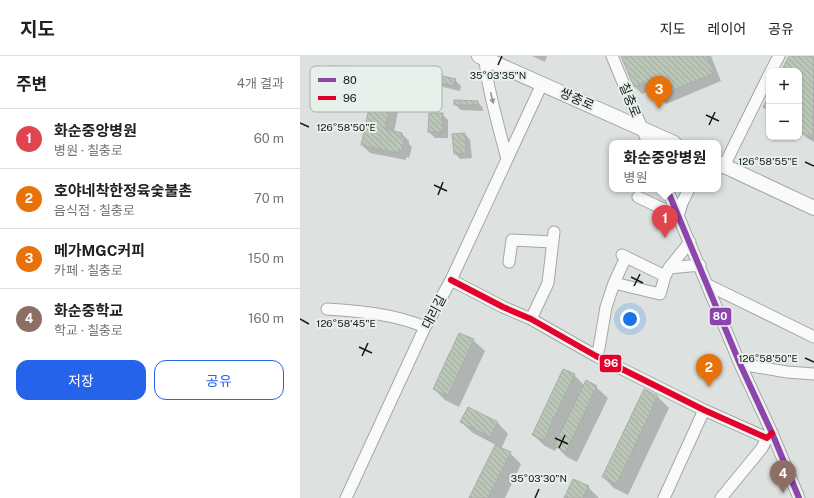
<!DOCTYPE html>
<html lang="ko">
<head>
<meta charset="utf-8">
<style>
  :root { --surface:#fff; --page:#f6f6f6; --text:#202124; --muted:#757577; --line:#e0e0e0; --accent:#2563eb }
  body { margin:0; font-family:"Public Sans","Noto Sans KR",sans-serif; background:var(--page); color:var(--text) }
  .controls { position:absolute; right:12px; top:12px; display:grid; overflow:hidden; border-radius:8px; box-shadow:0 1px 3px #0004 }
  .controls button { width:36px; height:36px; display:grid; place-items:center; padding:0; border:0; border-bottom:1px solid var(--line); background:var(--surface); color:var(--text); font:20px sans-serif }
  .you { position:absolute; left:330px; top:263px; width:14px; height:14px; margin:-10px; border:3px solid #fff; border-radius:50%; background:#1a73e8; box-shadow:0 0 0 6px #1a73e833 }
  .badge { display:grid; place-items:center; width:26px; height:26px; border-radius:50%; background:var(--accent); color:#fff; font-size:13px; font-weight:700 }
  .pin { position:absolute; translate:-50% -33px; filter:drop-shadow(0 1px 2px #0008) }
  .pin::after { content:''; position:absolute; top:21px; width:14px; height:12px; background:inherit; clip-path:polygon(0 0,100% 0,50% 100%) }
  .popup { position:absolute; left:309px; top:84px; width:112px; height:52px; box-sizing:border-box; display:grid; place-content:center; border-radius:8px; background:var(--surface); filter:drop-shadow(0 1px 3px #0005); font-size:13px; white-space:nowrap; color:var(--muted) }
  .popup b { font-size:15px; color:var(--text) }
  .popup::after { content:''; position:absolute; left:50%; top:100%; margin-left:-8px; border:8px solid transparent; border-top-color:var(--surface) }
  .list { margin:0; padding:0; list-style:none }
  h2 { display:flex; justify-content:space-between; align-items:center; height:52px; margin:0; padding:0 16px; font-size:17px }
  h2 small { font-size:13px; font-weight:400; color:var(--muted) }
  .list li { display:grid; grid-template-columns:26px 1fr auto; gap:12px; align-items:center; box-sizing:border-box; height:60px; padding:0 16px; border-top:1px solid var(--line) }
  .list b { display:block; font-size:15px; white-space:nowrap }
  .list p { margin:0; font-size:13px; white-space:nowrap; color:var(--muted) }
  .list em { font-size:13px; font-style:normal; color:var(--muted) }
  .actions { display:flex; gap:8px; padding:12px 16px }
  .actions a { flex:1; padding:9px 0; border:1px solid var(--accent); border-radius:12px; text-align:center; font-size:14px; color:var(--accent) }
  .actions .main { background:var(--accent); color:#fff }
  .map { position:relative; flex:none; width:514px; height:442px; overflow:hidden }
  header { display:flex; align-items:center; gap:24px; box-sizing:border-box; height:56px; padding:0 20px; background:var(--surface); border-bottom:1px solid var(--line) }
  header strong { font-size:19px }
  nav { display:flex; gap:22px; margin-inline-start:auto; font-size:14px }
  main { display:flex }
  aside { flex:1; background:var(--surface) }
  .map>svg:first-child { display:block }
  .shadow { fill:#0003 }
  .building { fill:url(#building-back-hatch); stroke:#abadab }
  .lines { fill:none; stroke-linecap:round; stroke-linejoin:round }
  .minor-casing { stroke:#a4a7a5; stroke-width:13 }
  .major-casing { stroke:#a4a7a5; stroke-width:16 }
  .minor { stroke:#fafafa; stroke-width:11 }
  .major { stroke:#fafafa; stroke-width:14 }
  .bus-1-casing { stroke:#e8f0ec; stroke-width:9 }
  .bus-2-casing { stroke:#e8f0ec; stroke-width:9 }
  .bus-1 { stroke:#8e44ad; stroke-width:6 }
  .bus-2 { stroke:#e4002b; stroke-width:6 }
  .oneway { fill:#949594 }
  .ticks { fill:none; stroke:#171a18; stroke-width:1.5 }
  .labels { text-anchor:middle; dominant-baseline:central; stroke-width:4; stroke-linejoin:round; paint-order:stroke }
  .street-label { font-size:13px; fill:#171a18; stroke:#e8f0ec }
  .key { fill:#e8f0ec; stroke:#a9b0ac; stroke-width:1 }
  .key-label { font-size:11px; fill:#171a18 }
  .ticks-label { font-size:10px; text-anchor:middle; fill:#171a18; stroke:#e8f0ec; stroke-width:4; stroke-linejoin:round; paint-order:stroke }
  .line-badge { stroke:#e8f0ec; stroke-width:1.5 }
  .badge-label { font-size:11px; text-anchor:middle; font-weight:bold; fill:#fff }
</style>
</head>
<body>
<header>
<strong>지도</strong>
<nav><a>지도</a><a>레이어</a><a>공유</a></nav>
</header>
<main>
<aside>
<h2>주변<small>4개 결과</small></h2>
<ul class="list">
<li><span class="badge" style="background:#e0444e">1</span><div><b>화순중앙병원</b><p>병원 · 칠충로</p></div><em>60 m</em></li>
<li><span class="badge" style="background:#e8710a">2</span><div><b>호야네착한정육숯불촌</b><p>음식점 · 칠충로</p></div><em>70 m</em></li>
<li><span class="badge" style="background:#e8710a">3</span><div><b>메가MGC커피</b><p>카페 · 칠충로</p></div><em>150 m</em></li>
<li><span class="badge" style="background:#8d6e63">4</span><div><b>화순중학교</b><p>학교 · 칠충로</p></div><em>160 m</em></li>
</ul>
<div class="actions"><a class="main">저장</a><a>공유</a></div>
</aside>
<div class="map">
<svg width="514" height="442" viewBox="0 0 514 442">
  <defs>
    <pattern id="building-back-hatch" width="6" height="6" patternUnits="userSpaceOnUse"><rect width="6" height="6" fill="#bbc7b6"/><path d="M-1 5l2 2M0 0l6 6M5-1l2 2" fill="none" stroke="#a0aa9c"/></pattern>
  </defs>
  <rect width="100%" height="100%" fill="#dde1df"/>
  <path class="shadow" d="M232,0H247L245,6Z
    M322,0H411L421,25L366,48L360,42L357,44L349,35L342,38L334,30Z
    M490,0L514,1V86L507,82L499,75L500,72H499V15H482Z
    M44,11L64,14L72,22L69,41L49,38L46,55L34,53L26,45Z
    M116,22L124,30L120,45L106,41L105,49L80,43L72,35Z
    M155,24L161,30L160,35L143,31L137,25Z
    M178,46L183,52V55L161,54L155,48Z
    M91,48L98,56L94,76L102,78L109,85V88L112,91L109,102L106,101V104L70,97L62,89Z
    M130,58H142L148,64V82H135L129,76Z
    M165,78L170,84L172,102L160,103L155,97Z
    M159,278L173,284L185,295L159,351L145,344L134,333Z
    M274,319L284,329L296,331L308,342L277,406L267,401L257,391L255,395L245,390L233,379Z
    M344,335L358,341L369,352L328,439L314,432L303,421Z
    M161,366H197L208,378L201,393L210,397L221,408L205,442H171L196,389L173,377Z
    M288,431L299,442H265Z"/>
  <path class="building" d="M321,0H407L414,17L357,41L354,34L348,36L344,26L334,31Z
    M489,0H514L513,82L499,75L500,69H499V15H481Z
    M31,10L43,12V10L64,13L61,34L41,31L38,48L25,45Z
    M77,12L117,21L113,38L99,34L97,41L71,35Z
    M138,19L156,23L154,30L136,26Z
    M469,40V54L463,51Z
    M71,43L91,47L85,73L102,77L101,81L105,82L102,95L99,94L98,97L61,89Z
    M154,44L178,45V49H154Z
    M129,57H143L142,76H128Z
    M165,77L166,97L154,98L152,78Z
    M159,277L174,283L148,340L133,333Z
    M263,313L275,318L244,384L232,379Z
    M286,324L297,330L266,396L254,390Z
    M344,333L358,340L317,428L302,421Z
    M168,351L198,366L190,381L160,366Z
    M195,389L211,396L188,442H169Z
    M273,423L289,430L283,442H264Z"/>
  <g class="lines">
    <g class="minor-casing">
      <path id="minor" d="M186,0C181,10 203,87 207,103
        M312,0L348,87
        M471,15L479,0
        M418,113L424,110L469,19
        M367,133L440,308L472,377L499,442
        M338,141L378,160L382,147L389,133
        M390,186L369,212L400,209
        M322,199L365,220
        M209,206L212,184L253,186
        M151,224L203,251L231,263L296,300L404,354L467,382L472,377
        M314,227L326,201
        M408,229L514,281
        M27,253C60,255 94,258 125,271
        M231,263L248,227L254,176
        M296,300L299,292L306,251L314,227L360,238L365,220L369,212
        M440,308L487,316L514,318
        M46,442L125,271L151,224L242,28
        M364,442L404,354
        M421,442L462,392L467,382"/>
    </g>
    <g class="major-casing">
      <path id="major" d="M179,0L374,87
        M418,107L514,152"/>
    </g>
    <use href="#minor" class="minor"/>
    <use href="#major" class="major"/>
    <g class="bus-1-casing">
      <path id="bus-1" d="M367,133L440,308L472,377L499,442"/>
    </g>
    <g class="bus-2-casing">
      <path id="bus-2" d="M151,224L203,251L231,263L296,300L404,354L467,382L472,377"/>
    </g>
    <use href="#bus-1" class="bus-1"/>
    <use href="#bus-2" class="bus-2"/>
  </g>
  <defs><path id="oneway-solid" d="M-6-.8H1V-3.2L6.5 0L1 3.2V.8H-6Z"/></defs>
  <use class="oneway" href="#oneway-solid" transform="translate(192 42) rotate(76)"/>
  <path class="ticks" d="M198,9L202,0M406,59L419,65M0,67L9,71M409,69L415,56M505,106L514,110M134,129L147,135M138,139L143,126M331,221L343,227M334,230L340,218M0,263L9,268M59,291L72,297M62,300L68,287M505,302L514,306M255,382L268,388M259,392L265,379M235,442L239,433"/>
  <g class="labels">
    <g class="street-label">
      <text transform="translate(277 43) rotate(24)">쌍충로</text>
      <text transform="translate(330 44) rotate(68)">칠충로</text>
      <text transform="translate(134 256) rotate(-62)">대리길</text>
    </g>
  </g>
  <rect x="10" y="10" width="132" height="46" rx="6" class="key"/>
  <rect x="18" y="22" width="18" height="4" fill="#8e44ad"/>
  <rect x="18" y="40" width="18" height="4" fill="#e4002b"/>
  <g class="key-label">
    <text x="43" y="28">80</text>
    <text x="43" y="46">96</text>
  </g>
  <g class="ticks-label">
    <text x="198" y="23">35°03'35"N</text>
    <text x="46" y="75">126°58'50"E</text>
    <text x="468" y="109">126°58'55"E</text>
    <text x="46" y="271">126°58'45"E</text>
    <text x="468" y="306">126°58'50"E</text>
    <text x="239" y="426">35°03'30"N</text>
  </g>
  <g class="line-badge">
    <rect x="409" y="251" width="23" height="19" rx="4" fill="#8e44ad"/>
    <rect x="299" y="298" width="23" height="19" rx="4" fill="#e4002b"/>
  </g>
  <g class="badge-label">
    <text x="420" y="264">80</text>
    <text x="311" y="311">96</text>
  </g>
</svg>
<div class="controls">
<button>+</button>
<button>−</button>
</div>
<div class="you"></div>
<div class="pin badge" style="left:365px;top:182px;background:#e0444e">1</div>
<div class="popup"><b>화순중앙병원</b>병원</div>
<div class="pin badge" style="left:409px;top:331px;background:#e8710a">2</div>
<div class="pin badge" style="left:359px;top:53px;background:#e8710a">3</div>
<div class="pin badge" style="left:483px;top:437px;background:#8d6e63">4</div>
</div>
</main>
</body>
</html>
